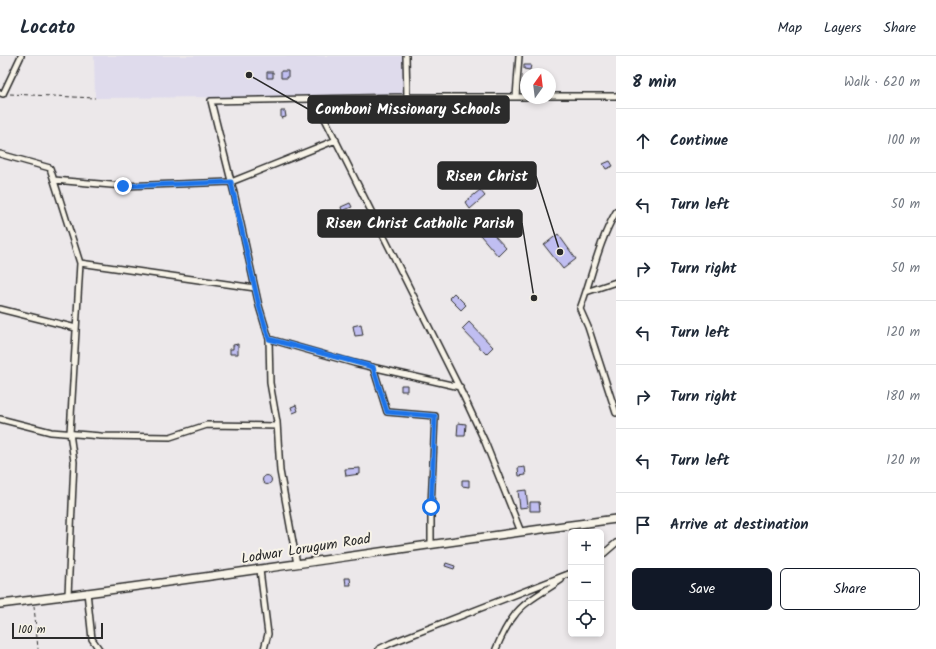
<!DOCTYPE html>
<html lang="en">
<head>
<meta charset="utf-8">
<style>
  :root { --surface:#fff; --page:#f2f2f3; --text:#1f2937; --muted:#747a83; --line:#e0e1e3; --accent:#111827 }
  body { margin:0; font-family:Kalam,sans-serif; background:var(--page); color:var(--text) }
  .controls { position:absolute; right:12px; bottom:12px; display:grid; overflow:hidden; border-radius:6px; box-shadow:0 2px 6px #0003 }
  .controls button { width:36px; height:36px; display:grid; place-items:center; padding:0; border:0; border-bottom:1px solid var(--line); background:var(--surface); color:var(--text); font:20px sans-serif }
  .compass { position:absolute; left:520px; top:12px; width:36px; height:36px; border-radius:50%; background:var(--surface); box-shadow:0 2px 6px #0003; rotate:14deg }
  .scale { position:absolute; left:12px; bottom:10px; width:91px; box-sizing:border-box; padding-left:4px; border:2px solid #2b2b2b; border-top:0; font-size:11px; line-height:14px; white-space:nowrap; color:#2b2b2b; -webkit-text-stroke:3px #f7f3e8; paint-order:stroke }
  .stop { position:absolute; width:12px; height:12px; margin:-9px; border:3px solid #1a73e8; border-radius:50%; background:#fff }
  .stop.end { background:#1a73e8; border-color:#fff; box-shadow:0 1px 4px #0008 }
  .list { margin:0; padding:0; list-style:none }
  h2 { display:flex; justify-content:space-between; align-items:center; height:52px; margin:0; padding:0 16px; font-size:17px }
  h2 small { font-size:13px; font-weight:400; color:var(--muted) }
  .list li { display:grid; grid-template-columns:26px 1fr auto; gap:12px; align-items:center; box-sizing:border-box; height:64px; padding:0 16px; border-top:1px solid var(--line) }
  .list b { display:block; font-size:15px; white-space:nowrap }
  .list em { font-size:13px; font-style:normal; color:var(--muted) }
  .actions { display:flex; gap:8px; padding:12px 16px }
  .actions a { flex:1; padding:9px 0; border:1px solid var(--accent); border-radius:6px; text-align:center; font-size:14px; color:var(--accent) }
  .actions .main { background:var(--accent); color:#fff }
  .icon { flex:none; width:22px; height:22px; fill:none; stroke:currentColor; stroke-width:2; stroke-linecap:round; stroke-linejoin:round }
  .map { position:relative; flex:none; width:616px; height:593px; overflow:hidden }
  header { display:flex; align-items:center; gap:24px; box-sizing:border-box; height:56px; padding:0 20px; background:var(--surface); border-bottom:1px solid var(--line) }
  header strong { font-size:19px }
  nav { display:flex; gap:22px; margin-inline-start:auto; font-size:14px }
  main { display:flex }
  aside { flex:1; background:var(--surface) }
  .map>svg:first-child { display:block }
  .built { fill:#dfdbec }
  .building { fill:#c0bef1; stroke:#2b2b2b }
  .lines { fill:none; stroke-linecap:round; stroke-linejoin:round }
  .minor-casing { stroke:#2b2b2b; stroke-width:8 }
  .secondary-casing { stroke:#2b2b2b; stroke-width:10 }
  .path { stroke:#2b2b2b; stroke-width:1; stroke-dasharray:4 3; stroke-linecap:butt }
  .minor { stroke:#f7f3e8; stroke-width:5 }
  .secondary { stroke:#f7f3e8; stroke-width:7 }
  .route { stroke:#1a73e8; stroke-width:5 }
  .labels { text-anchor:middle; dominant-baseline:central; stroke-width:4; stroke-linejoin:round; paint-order:stroke }
  .street-label { font-size:14px; fill:#2b2b2b; stroke:#f7f3e8 }
  .leader { fill:none; stroke:#2b2b2b; stroke-width:1.5 }
  .callout-dot { fill:#2b2b2b; stroke:#f7f3e8; stroke-width:1.5 }
  .callout { fill:#2b2b2b; stroke:#2b2b2b; stroke-width:1.5 }
  .callout-label { font-size:15px; text-anchor:middle; font-weight:bold; fill:#fff }
</style>
</head>
<body>
<header>
<strong>Locato</strong>
<nav><a>Map</a><a>Layers</a><a>Share</a></nav>
</header>
<main>
<div class="map">
<svg width="616" height="593" viewBox="0 0 616 593">
  <rect width="100%" height="100%" fill="#ece8ea"/>
  <filter id="ink" filterUnits="userSpaceOnUse"><feTurbulence type="fractalNoise" baseFrequency=".025" numOctaves="2"/><feDisplacementMap in="SourceGraphic" scale="8" xChannelSelector="R" yChannelSelector="G"/><feConvolveMatrix kernelMatrix="1 2 1 2 8 2 1 2 1" color-interpolation-filters="sRGB"/></filter>
  <g filter="url(#ink)">
    <path class="built" d="M94,0H404L405,38L221,41L95,42Z"/>
    <path class="building" d="M524,9H531L530,14L524,13Z
      M281,15H288V22H281Z
      M267,16H273V22H267Z
      M281,55H285L286,61L281,62Z
      M610,105L613,110L606,113L603,108Z
      M480,134L485,140L470,153L465,146Z
      M350,147L352,151L342,155L341,151Z
      M482,166L506,192L498,200L475,173Z
      M558,178L576,203L563,213L544,189Z
      M454,237L466,249L461,254L449,242Z
      M469,266L493,291L486,298L462,273Z
      M361,268L363,279L355,280L353,270Z
      M238,288V298H230V293H233V289Z
      M401,329H407V335H401Z
      M296,349L298,355L293,357L291,351Z
      M458,367L466,368L465,380H457Z
      M525,411L526,419L519,420L518,412Z
      M360,412V418L346,420L345,413Z
      M262.5 424a4.5 4.5 0 1 1 9 0a4.5 4.5 0 1 1-9 0Z
      M462,424H469V431L462,430Z
      M526,434L528,451L520,452L518,435Z
      M530,446H539L540,455H530Z
      M446,507L455,510L454,513L445,510Z
      M345,522H350L351,529H346Z"/>
    <g class="lines">
      <g class="minor-casing">
        <path id="minor" d="M406,0L407,41
          M0,37L3,38L21,0
          M550,40H616
          M516,41L519,0
          M317,43L318,49L464,341L485,386L521,476
          M0,98L50,112L80,207
          M54,124L123,130L231,126L336,84
          M616,156C598,187 592,221 580,253L588,271L616,357
          M586,236L616,226
          M0,253L76,272
          M269,283L270,327L277,366L280,415L297,508
          M373,311L387,356L435,360L431,451V488
          M460,331L354,307L269,283L259,250L235,141L211,45L407,41H526
          M0,363L51,376L101,380L170,381L207,369L277,370
          M601,500L616,487
          M260,514L268,578L264,593
          M87,536L92,583L99,593
          M68,539L74,406L70,377L80,207L255,232
          M379,593L391,587L571,517
          M496,593C501,581 506,570 514,560C524,545 547,534 561,524"/>
      </g>
      <g class="secondary-casing">
        <path id="secondary" d="M0,548C206,523 410,490 616,463"/>
      </g>
      <path class="path" d="M10,38L95,42
        M34,550L38,593"/>
      <use href="#minor" class="minor"/>
      <use href="#secondary" class="secondary"/>
    </g>
  </g>
  <g class="lines" filter="url(#ink)">
    <path class="route" d="M123,130L231,126L259,250L269,283L373,311L387,356L435,360L431,451"/>
  </g>
  <g class="labels">
    <g class="street-label">
      <text transform="translate(306 493) rotate(-9)">Lodwar Lorugum Road</text>
    </g>
  </g>
  <path class="leader" d="M249 19L308 53M560 196L536 120M534 242L522 167"/>
  <g class="callout-dot">
    <circle cx="249" cy="19" r="4"/>
    <circle cx="560" cy="196" r="4"/>
    <circle cx="534" cy="242" r="4"/>
  </g>
  <g class="callout">
    <rect x="308" y="40" width="201" height="27" rx="4"/>
    <rect x="438" y="106" width="98" height="27" rx="4"/>
    <rect x="318" y="154" width="204" height="27" rx="4"/>
  </g>
  <g class="callout-label">
    <text x="408" y="58">Comboni Missionary Schools</text>
    <text x="487" y="125">Risen Christ</text>
    <text x="420" y="172">Risen Christ Catholic Parish</text>
  </g>
</svg>
<div class="controls">
<button>+</button>
<button>−</button>
<button><svg class="icon" aria-label="locate" viewBox="0 0 24 24"><circle cx="12" cy="12" r="6"/><path d="M12 2v4M12 18v4M2 12h4M18 12h4"/></svg></button>
</div>
<svg class="compass" viewBox="-18 -18 36 36"><path d="M0-13l5 13h-10z" fill="#e53935"/><path d="M0 13l5-13h-10z" fill="#747a83"/></svg>
<div class="scale">100 m</div>
<div class="stop" style="left:431px;top:451px"></div>
<div class="stop end" style="left:123px;top:130px"></div>
</div>
<aside>
<h2>8 min<small>Walk · 620 m</small></h2>
<ul class="list">
<li><svg class="icon" aria-label="ahead" viewBox="0 0 24 24"><path d="M12 20V5M6 11l6-6 6 6"/></svg><div><b>Continue</b></div><em>100 m</em></li>
<li><svg class="icon" aria-label="left" viewBox="0 0 24 24"><path d="M17 20v-9H6M10 6l-5 5 5 5"/></svg><div><b>Turn left</b></div><em>50 m</em></li>
<li><svg class="icon" aria-label="right" viewBox="0 0 24 24"><path d="M7 20v-9h11M14 6l5 5-5 5"/></svg><div><b>Turn right</b></div><em>50 m</em></li>
<li><svg class="icon" aria-label="left" viewBox="0 0 24 24"><path d="M17 20v-9H6M10 6l-5 5 5 5"/></svg><div><b>Turn left</b></div><em>120 m</em></li>
<li><svg class="icon" aria-label="right" viewBox="0 0 24 24"><path d="M7 20v-9h11M14 6l5 5-5 5"/></svg><div><b>Turn right</b></div><em>180 m</em></li>
<li><svg class="icon" aria-label="left" viewBox="0 0 24 24"><path d="M17 20v-9H6M10 6l-5 5 5 5"/></svg><div><b>Turn left</b></div><em>120 m</em></li>
<li><svg class="icon" aria-label="arrive" viewBox="0 0 24 24"><path d="M6 21V4h12l-3 4 3 4H6"/></svg><div><b>Arrive at destination</b></div></li>
</ul>
<div class="actions"><a class="main">Save</a><a>Share</a></div>
</aside>
</main>
</body>
</html>
